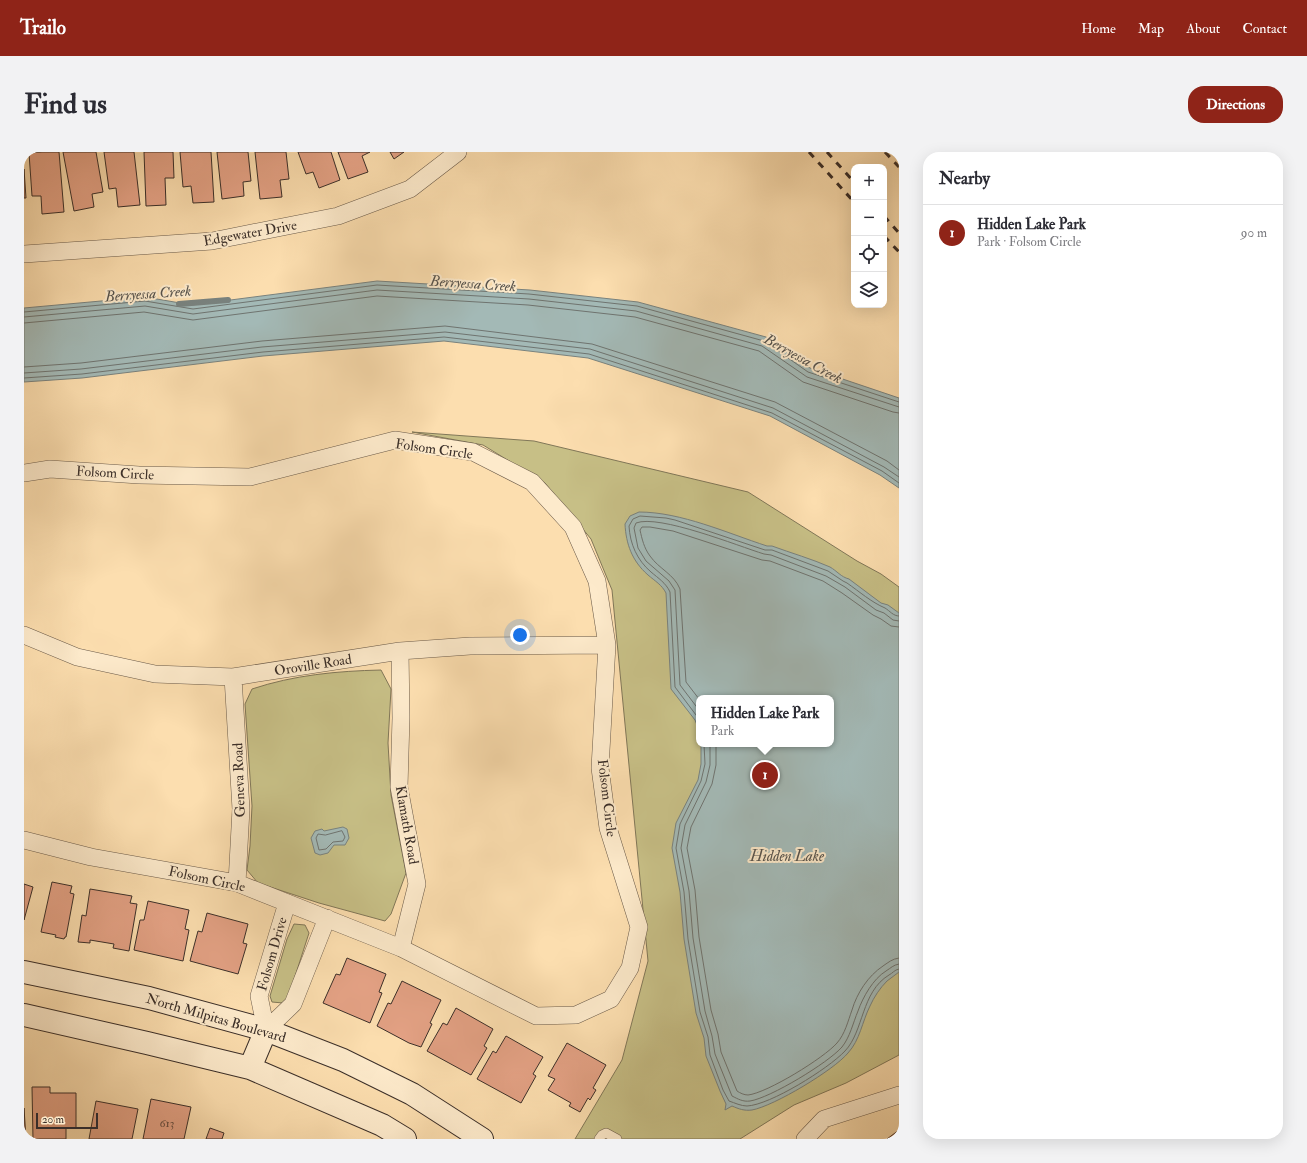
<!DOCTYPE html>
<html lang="en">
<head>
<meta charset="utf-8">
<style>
  :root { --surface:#fff; --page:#f2f2f3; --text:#2b2b33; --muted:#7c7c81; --line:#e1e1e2; --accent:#8f2418 }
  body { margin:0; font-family:"IM FELL Double Pica",serif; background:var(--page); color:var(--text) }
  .controls { position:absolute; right:12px; top:12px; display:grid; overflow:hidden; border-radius:8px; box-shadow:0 4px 16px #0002 }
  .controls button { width:36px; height:36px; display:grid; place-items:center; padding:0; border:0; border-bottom:1px solid var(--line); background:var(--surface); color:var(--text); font:20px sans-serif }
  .scale { position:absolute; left:12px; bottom:10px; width:62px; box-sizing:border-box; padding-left:4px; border:2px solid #3b2f29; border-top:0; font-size:11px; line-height:14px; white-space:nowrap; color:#3b2f29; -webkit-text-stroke:3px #fdeacb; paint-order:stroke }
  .you { position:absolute; left:496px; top:483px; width:14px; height:14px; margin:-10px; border:3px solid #fff; border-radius:50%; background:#1a73e8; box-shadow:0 0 0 6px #1a73e833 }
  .badge { display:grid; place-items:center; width:26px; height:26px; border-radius:50%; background:var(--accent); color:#fff; font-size:13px; font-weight:700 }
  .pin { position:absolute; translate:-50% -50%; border:2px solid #fff; box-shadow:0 1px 4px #0006 }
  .popup { position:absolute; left:672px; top:543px; width:138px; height:52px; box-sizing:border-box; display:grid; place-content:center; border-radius:8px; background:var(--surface); filter:drop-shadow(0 1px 3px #0005); font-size:13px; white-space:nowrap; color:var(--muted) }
  .popup b { font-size:15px; color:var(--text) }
  .popup::after { content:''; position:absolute; left:50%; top:100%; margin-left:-8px; border:8px solid transparent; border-top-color:var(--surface) }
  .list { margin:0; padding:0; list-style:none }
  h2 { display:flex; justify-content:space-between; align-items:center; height:52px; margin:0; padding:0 16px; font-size:17px }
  h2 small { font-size:13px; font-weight:400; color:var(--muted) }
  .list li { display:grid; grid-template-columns:26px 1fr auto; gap:12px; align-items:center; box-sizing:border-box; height:56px; padding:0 16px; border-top:1px solid var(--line) }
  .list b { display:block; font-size:15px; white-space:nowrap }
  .list p { margin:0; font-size:13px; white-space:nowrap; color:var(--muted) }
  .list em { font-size:13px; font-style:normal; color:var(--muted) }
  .icon { flex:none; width:22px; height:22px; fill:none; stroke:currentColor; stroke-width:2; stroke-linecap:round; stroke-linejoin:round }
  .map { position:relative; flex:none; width:875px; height:987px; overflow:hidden; border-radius:16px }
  header { display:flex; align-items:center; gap:24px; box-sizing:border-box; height:56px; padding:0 20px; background:var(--accent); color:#fff }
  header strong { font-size:19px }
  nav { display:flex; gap:22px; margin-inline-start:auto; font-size:14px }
  .intro { display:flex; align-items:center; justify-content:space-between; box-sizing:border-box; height:96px; padding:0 24px }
  h1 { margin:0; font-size:28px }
  .button { padding:10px 18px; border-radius:16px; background:var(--accent); color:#fff; font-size:14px; font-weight:700 }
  main { display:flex; gap:24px; padding:0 24px }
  aside { flex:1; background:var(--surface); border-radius:16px; box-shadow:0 4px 16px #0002 }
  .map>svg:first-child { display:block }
  .green { fill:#c7bf86; stroke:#817758; fill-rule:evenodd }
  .water { fill:#a3b9b6; stroke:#79827e }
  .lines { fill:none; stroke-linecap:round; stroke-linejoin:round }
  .shore { stroke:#6f7470; stroke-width:1 }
  .stream { stroke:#79827e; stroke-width:6 }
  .building { fill:#e3a184; stroke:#3b2f29 }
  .lane-casing { stroke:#6b5b4a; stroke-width:10 }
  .street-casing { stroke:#6b5b4a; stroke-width:18 }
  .secondary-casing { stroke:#3b2f29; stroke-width:24 }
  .lane { stroke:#fdeacb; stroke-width:9 }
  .street { stroke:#fdeacb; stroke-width:17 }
  .secondary { stroke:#fdeacb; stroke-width:22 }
  .rail { stroke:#3b2f29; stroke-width:3; stroke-dasharray:7 7; stroke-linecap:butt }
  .labels { text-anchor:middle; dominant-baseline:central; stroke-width:4; stroke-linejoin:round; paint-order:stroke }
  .number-label { font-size:12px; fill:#654c40 }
  .street-label { font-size:14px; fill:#3b2f29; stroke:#fdeacb }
  .water-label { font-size:15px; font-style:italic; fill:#55524c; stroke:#fdeacb }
</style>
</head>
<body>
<header>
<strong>Trailo</strong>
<nav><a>Home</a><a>Map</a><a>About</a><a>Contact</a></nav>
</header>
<div class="intro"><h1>Find us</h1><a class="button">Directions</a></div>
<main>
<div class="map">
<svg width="875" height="987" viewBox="0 0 875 987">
  <rect width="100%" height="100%" fill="#fcdeaf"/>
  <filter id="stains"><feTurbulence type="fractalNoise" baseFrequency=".005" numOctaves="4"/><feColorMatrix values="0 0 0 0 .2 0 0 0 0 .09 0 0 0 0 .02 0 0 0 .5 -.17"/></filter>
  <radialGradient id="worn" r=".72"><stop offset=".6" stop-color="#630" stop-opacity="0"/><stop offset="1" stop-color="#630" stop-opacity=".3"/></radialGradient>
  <path class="green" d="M388,280L510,289L724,340L833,409L857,422L875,435V903L822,931L770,953L716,987H551L598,908L624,809L588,438L567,387L521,331L459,293ZM675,546H807V592H675Z
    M357,518L367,537L364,591L367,643L382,721L367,762L361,769L295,751L234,731L223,718L226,694L228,654L221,552L228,537C270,523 313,519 357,518Z
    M270,772L281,773L285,781L264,846L259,851L248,850L246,844L263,787Z"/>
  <path class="water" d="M353,129L506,138L614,150L742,185L786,216L875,246V336L856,323L746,264L564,206L420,189L239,204L58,226L0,230V156L121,145L168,153Z
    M615,360C657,360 703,381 743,394H748C767,401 788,407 806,415C813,419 817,425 825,427L857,451L864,453L875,461V820C871,823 867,826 863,829C856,836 850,845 846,854C838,870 836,888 824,901C810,918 750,954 728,958C720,959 715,957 708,954L701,958L702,952L696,939L682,904L680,886L672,861L660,787L656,740L648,696L652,671L674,628L677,612V592H807V546H675V578L671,568L647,537L642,441C638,433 631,429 624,423C608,409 602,392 601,372L606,364Z
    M319,675L323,677L325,686L321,693H310L304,701L296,703L291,701L287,686L291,679L298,677L300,679Z"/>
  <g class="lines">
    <path class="shore" d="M0,160L121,149L169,157L353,133L505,142L613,154L740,189L784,220L875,250
      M0,165L121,154L169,162L353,138L505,147L612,159L738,194L783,225L875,255
      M0,171L120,160L169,168L353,144L504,153L611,165L735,199L779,230L869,260L875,261
      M0,215L57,211L238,189L421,174L568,192L751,250L863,309L875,318
      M0,221L57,217L238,195L421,180L566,197L749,256L860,315L875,325
      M0,226L58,222L239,200L420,185L565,202L748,261L858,319L875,331
      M675,547L662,530L656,437C650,422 635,417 626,404C620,396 618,387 616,378L618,375H626L649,379L738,408L746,409L799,429L818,441L849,463L857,467L867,474L875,475
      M675,558L656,533L651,438L645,429L622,409L614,396L610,376L612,371C635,362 714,394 740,402L747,403L802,424L821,435L852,458L860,461L869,468L875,469
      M675,567L651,535L646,440C642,431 634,426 627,420C613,408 606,392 605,374L609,367L616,364L642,366L651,368L741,398H748L804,419L819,429L823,431C836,440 847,450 861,456C866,459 869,464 875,464
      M680,592L681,612L677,629L656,672L652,696L660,740L664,787L676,860L684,885L686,903L699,938L705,949C711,951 717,954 723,954C746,953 804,917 821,899C840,879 837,840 865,823C869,821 870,818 875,817
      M686,592V613L682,630L661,673L657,696L665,739L669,786L681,859L688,884L691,902L708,944C714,947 719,950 726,949C746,946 804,911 818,895C826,885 829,871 834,859C839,845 849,827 862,819C867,816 869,813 875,812
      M692,592V613L688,632L667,675L663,696L671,738L675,785L687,858L694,882L697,900L713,939C716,941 720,943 724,943C743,941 800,906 813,891C821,882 824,869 828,858C833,841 844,824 859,814C865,810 868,807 875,806
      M318,679L321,685L319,689L309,690L302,697L295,698L292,686L294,682L301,683Z"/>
    <path class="stream" d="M155,152L204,148"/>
  </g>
  <path class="building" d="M18,0H35L40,60L18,62L17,44H8L5,1Z
    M39,0H72L79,40L68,42L70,55L50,59Z
    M80,0H110L116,53L94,55L92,36L85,37Z
    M120,0H149L150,26H141L142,53L122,54Z
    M156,0H187L190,50L169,51L167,34L159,35Z
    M193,0H224L227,29L219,30L220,44L198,47Z
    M231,0H262L265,27L256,28L258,45L236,47Z
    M274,0H307L316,28L295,36L289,20L282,22Z
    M314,0H346L338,4L344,20L324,27Z
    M366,0H380L370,7Z
    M0,17L2,46H0Z
    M28,730L48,734L46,741L50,742L42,785H41L40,787L31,785L32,783L17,780Z
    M0,732L9,735L0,768Z
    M66,737L108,744L106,751L113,752L105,799L89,796L90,792L66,788V791L54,790L58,763L62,764Z
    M124,749L165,758L161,777L165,778L159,809L110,798L116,768H120Z
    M183,761L224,772L219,791L223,792L214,822L166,809L174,779L178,780Z
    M323,806L362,822L355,840L358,841L346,871L299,851L312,822L316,823Z
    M378,829L417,848L406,871L408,872L397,895L385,891L353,874L364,851L367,852Z
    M432,856L469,877L460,894L463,896L447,923L403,899L419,871L423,873Z
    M482,884L519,905L509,922L512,924L497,951L453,927L469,899L472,901Z
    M543,891L582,913L569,936L572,938L566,948L564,946L556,960L545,954L547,951L524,938L531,927L524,924Z
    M8,935H26V941H52V976H42V987H9Z
    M127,947L167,955L160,987H119Z
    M72,949L114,957L108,987H65Z
    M0,956L2,987H0Z
    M186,976L200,981L198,987H182Z
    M875,978V987H863Z"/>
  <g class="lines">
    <g class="lane-casing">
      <path id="lane" d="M575,987L578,983L582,981L593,987"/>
    </g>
    <g class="street-casing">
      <path id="street" d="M0,102L188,89L314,64L386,37L434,0
        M0,321L26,317L115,323L226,325L371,288L449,300L508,330L549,375L573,429L583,493L576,616L584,676L615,775L606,816L587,847L552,863L512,864L377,796L213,731L67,705L0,688
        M0,483L53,505L131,522L209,525L376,499L446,494L583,493
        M376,499L377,566L375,635L393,732L377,796
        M209,525L217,657L213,731
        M242,878L235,844L263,751
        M242,878L269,852L303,766
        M781,987L800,967L875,943"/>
    </g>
    <g class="secondary-casing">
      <path id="secondary" d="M0,820L125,846L242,878L319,908L388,942L458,987
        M0,863L123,891L226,916L358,973L381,987
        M226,916L242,878"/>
    </g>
    <use href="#lane" class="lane"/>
    <use href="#street" class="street"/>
    <use href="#secondary" class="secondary"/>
    <path class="rail" d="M785,0L830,50
      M803,0L830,30
      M861,0L875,15
      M860,64L875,81
      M860,84L875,100"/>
  </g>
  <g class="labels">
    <g class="number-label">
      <text x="143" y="971">613</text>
    </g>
    <g class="street-label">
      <text transform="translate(226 81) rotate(-10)">Edgewater Drive</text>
      <text transform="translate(410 297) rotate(8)">Folsom Circle</text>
      <text transform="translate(91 321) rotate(3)">Folsom Circle</text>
      <text transform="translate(289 513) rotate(-9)">Oroville Road</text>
      <text transform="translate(215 628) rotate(-92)">Geneva Road</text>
      <text transform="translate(583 646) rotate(83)">Folsom Circle</text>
      <text transform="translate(383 673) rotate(80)">Klamath Road</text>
      <text transform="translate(183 727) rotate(12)">Folsom Circle</text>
      <text transform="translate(248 802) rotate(-74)">Folsom Drive</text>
      <text transform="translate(192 866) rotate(16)">North Milpitas Boulevard</text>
    </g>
    <g class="water-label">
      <text transform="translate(449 132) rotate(4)">Berryessa Creek</text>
      <text transform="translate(124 142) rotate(-4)">Berryessa Creek</text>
      <text transform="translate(779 207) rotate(29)">Berryessa Creek</text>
      <text x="763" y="704">Hidden Lake</text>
    </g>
  </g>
  <rect width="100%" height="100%" filter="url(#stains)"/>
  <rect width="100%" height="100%" fill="url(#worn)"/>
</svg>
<div class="controls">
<button>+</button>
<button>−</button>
<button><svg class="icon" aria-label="locate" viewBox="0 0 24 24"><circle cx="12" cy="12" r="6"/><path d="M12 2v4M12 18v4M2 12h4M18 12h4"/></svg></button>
<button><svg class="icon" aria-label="layers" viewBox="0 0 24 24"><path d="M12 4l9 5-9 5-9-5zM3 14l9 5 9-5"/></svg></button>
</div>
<div class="scale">20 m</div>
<div class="you"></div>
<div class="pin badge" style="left:741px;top:623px">1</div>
<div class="popup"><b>Hidden Lake Park</b>Park</div>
</div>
<aside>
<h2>Nearby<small></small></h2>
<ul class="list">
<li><span class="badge">1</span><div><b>Hidden Lake Park</b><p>Park · Folsom Circle</p></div><em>90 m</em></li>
</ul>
</aside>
</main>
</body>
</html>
